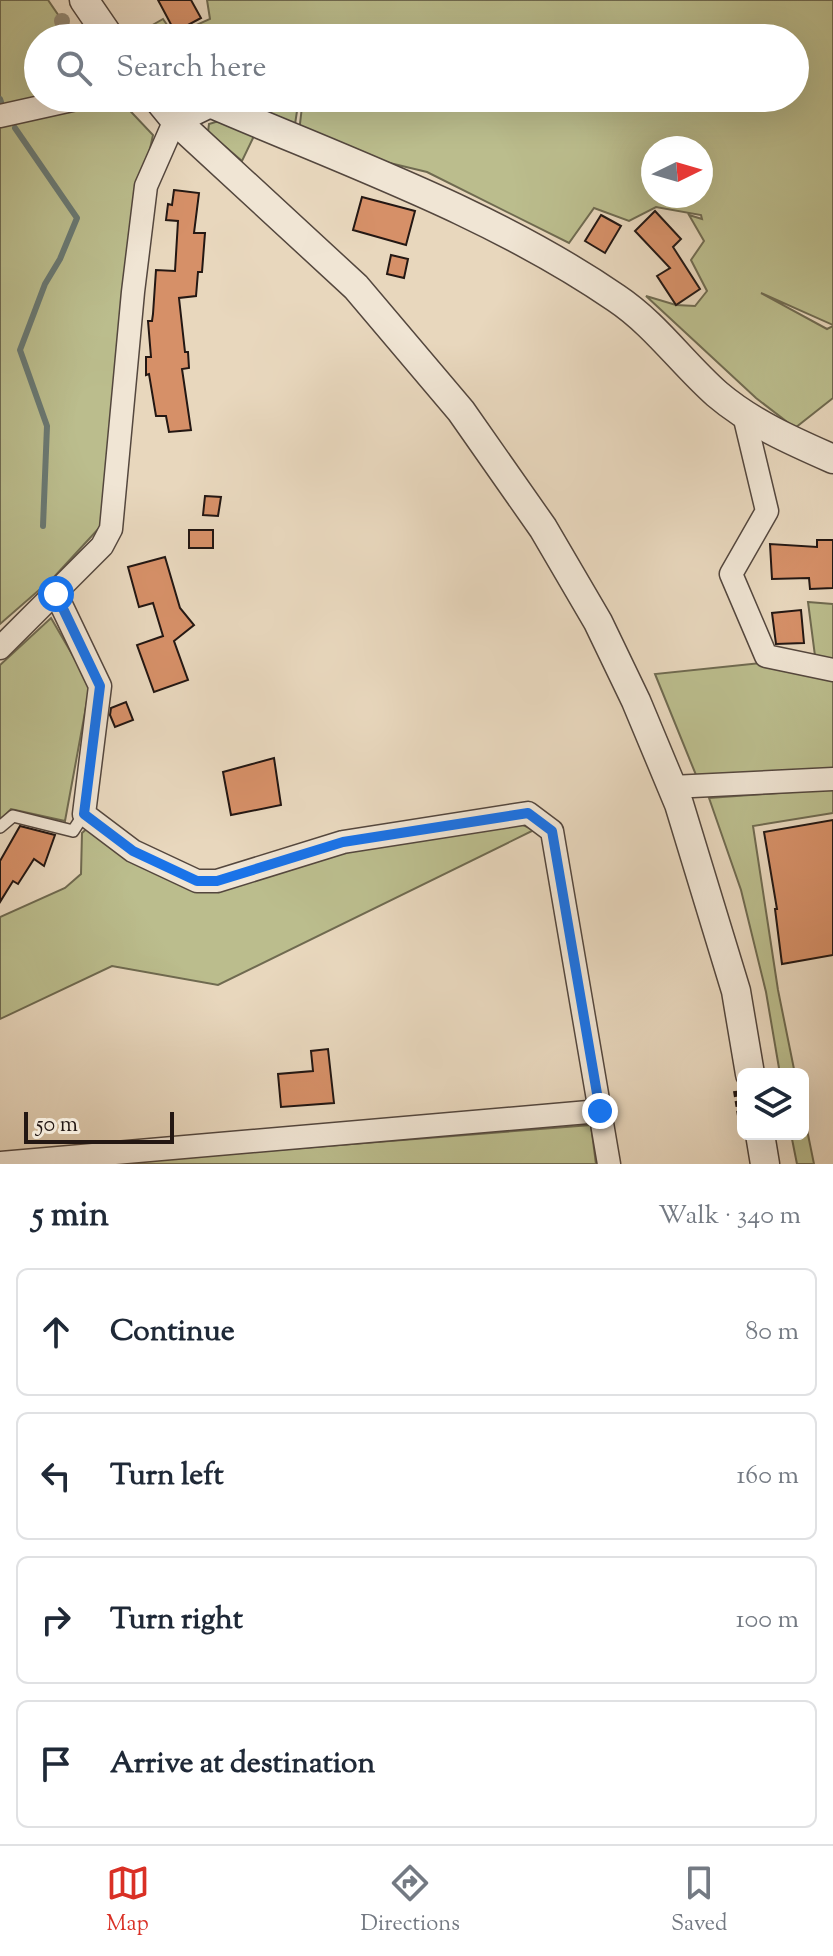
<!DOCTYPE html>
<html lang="en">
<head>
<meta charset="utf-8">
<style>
  :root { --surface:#fff; --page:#f6f6f7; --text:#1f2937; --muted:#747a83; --line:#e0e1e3; --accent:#d93025 }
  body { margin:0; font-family:"Sorts Mill Goudy",serif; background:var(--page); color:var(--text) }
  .controls { position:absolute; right:24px; bottom:24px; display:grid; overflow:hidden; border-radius:12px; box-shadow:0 8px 32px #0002 }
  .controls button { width:72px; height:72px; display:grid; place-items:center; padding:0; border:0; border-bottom:2px solid var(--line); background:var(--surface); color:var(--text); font:40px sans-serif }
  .compass { position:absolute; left:641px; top:136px; width:72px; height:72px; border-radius:50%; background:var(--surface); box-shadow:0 8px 32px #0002; rotate:85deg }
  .scale { position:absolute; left:24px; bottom:20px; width:150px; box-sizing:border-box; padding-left:8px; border:4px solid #231713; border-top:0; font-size:22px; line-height:28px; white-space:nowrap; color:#231713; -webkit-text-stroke:6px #f0e5d4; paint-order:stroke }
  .stop { position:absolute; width:24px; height:24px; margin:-18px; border:6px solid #1a73e8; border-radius:50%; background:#fff }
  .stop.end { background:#1a73e8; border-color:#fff; box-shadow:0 2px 8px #0008 }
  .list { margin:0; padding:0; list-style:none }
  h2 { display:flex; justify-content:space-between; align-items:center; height:104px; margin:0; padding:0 32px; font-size:34px }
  h2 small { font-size:26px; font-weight:400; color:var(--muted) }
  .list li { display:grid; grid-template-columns:52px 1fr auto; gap:24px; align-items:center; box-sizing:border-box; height:128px; margin:0 16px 16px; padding:0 16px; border:2px solid var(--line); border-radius:12px }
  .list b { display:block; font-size:30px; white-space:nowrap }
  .list em { font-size:26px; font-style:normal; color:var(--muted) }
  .icon { flex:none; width:44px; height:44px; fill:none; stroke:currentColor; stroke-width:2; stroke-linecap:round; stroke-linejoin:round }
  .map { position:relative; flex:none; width:833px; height:1164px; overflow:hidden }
  .search { position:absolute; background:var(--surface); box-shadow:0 8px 32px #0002; left:24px; right:24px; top:24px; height:88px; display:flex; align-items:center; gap:20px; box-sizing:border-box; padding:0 28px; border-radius:44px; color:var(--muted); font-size:30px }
  .sheet { height:680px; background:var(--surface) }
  nav { display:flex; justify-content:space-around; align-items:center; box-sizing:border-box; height:112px; border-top:2px solid var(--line); background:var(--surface); font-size:22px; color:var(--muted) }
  nav a { display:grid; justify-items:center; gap:4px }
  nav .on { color:var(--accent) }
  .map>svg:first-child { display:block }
  .green { fill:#bbbd8d; stroke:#6f6a50; stroke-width:2; fill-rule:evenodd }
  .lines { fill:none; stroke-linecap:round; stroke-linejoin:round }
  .stream { stroke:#697872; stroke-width:6 }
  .building { fill:#d69068; stroke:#231713; stroke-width:2 }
  .service-casing { stroke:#54473e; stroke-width:14 }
  .minor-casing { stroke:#54473e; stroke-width:25 }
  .tertiary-casing { stroke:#54473e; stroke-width:31 }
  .path { stroke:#231713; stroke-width:4; stroke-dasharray:6 4; stroke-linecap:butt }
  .service { stroke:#f0e5d4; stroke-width:11 }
  .minor { stroke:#f0e5d4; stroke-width:22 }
  .tertiary { stroke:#f0e5d4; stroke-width:28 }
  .tree { fill:#958974 }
  .route { stroke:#1a73e8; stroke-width:10 }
</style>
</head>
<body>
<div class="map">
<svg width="833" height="1164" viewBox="0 0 833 1164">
  <rect width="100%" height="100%" fill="#e8d7bd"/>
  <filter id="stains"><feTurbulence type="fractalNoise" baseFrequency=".0025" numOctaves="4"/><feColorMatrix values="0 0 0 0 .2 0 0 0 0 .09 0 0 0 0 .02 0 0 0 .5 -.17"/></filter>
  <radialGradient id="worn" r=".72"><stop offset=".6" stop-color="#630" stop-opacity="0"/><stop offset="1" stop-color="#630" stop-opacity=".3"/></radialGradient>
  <path class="green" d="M0,0H48L74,38H38V98H118L153,135L144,177L101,526L54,577L0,624Z
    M207,0H833V325L761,293L827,329L833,326V398L795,428L756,398L646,296L676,305L695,306L707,291L691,260L704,241L689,215L702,219L701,215L656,207L629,221L594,208L569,243L427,172L298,141L303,98H795V38H309V33L307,38H147L142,31L163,19L174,35L210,19ZM653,148H701V196H653Z
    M246,98H299L294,131Z
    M222,120L254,136L242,161L208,132L209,124Z
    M808,602L833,604V660L815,656Z
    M51,618L90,685L65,821L11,809L0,820V665Z
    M761,663L833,677V769L696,775L655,674Z
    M833,789V813L753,826L778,990L795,1074H780L766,992L741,890L709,798Z
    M512,820L534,830L218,985L112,966L0,1019V917L65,888L81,874L82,833L90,826L175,877L298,862Z
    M803,1110L814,1164H797L791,1134H803Z
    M591,1125L596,1164H101Z"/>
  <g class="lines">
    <path class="stream" d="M0,99L1,102
      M15,128L77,218L60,259L45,284L20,350L47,426L43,526"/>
  </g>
  <path class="building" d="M158,0H191L201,18L175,32Z
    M174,190L199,193L194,233H205L202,272H198L196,296L179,298L185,352H188L189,368L182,369L191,430L169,432L166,416H156L149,374L146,375V357H151L148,321H152L153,314L156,270L175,271L178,221L166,220L168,204L172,205Z
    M362,197L415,211L406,245L353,230Z
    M655,211L681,239L673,247L700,289L676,305L657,276L670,268L635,231Z
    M601,215L621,226L605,253L585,241Z
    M391,255L408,259L404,278L387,274Z
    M205,496L221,497L218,516L203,515Z
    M189,530H213V548H189Z
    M817,540H833V588L810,589L809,578L772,579L770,544L817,547Z
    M165,557L180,608L194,625L174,641L188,680L154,692L137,645L163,636L153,603L139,607L128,567Z
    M801,610L804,643L776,644L772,613Z
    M126,702L133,720L115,727L110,715L111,708Z
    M274,758L281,805L231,815L223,772Z
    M833,820V955L782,964L775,909H777L764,832Z
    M20,826L55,835L44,866L34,859L18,884L13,881L0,902V861Z
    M328,1049L334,1103L281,1107L278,1074L313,1071L311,1051Z"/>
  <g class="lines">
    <g class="service-casing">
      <path id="service" d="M0,827L13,816L73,831L84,814"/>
    </g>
    <g class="minor-casing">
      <path id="minor" d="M0,116L81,98
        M744,415L767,511L731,574L766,656L833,670
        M56,594L100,686L84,814L133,851L197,881H217L343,842L528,813L552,831L609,1164
        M0,648L102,546L111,529L133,292L146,186L175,120
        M672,787L833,779
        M0,1163L600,1111"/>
    </g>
    <g class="tertiary-casing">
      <path id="tertiary" d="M84,0L110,38
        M157,98L175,120L356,287L461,411L543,528L598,622L636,701L679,804L736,991L750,1074
        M175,120L210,103C347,162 492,213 616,298C655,324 682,363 717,394C751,423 792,441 833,459
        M760,1134L765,1164"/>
    </g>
    <path class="path" d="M735,1091L740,1122"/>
    <use href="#service" class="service"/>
    <use href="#minor" class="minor"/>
    <use href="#tertiary" class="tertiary"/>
  </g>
  <circle class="tree" cx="62" cy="21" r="8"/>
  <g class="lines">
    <path class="route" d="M56,594L100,686L84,814L133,851L197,881H217L343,842L528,813L552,831L600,1111"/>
  </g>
  <rect width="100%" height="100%" filter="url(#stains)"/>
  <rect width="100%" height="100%" fill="url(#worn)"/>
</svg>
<div class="controls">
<button><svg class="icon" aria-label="layers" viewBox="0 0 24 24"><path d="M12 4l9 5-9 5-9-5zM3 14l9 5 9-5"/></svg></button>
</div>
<svg class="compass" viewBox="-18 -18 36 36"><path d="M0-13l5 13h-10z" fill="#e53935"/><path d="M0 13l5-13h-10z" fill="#747a83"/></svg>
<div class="scale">50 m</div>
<div class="stop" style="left:56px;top:594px"></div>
<div class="stop end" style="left:600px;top:1111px"></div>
<div class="search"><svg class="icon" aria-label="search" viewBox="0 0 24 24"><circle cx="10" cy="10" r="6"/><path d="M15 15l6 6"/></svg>Search here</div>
</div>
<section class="sheet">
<h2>5 min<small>Walk · 340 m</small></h2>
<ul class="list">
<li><svg class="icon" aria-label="ahead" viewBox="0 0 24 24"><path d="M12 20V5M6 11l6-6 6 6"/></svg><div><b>Continue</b></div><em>80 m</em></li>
<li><svg class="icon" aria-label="left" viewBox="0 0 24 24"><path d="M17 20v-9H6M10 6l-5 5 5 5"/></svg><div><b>Turn left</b></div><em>160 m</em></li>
<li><svg class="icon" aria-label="right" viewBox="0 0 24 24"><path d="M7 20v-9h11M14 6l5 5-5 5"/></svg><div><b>Turn right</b></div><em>100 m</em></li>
<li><svg class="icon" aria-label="arrive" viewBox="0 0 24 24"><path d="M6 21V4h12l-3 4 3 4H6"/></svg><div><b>Arrive at destination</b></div></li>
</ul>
</section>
<nav>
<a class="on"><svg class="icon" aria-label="map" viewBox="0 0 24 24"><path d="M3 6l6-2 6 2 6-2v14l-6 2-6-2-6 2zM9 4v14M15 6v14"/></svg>Map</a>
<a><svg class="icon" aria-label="directions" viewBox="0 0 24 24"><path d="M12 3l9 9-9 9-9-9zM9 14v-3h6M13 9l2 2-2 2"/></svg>Directions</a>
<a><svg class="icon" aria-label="saved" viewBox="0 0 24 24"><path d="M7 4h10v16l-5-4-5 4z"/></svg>Saved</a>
</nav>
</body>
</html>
